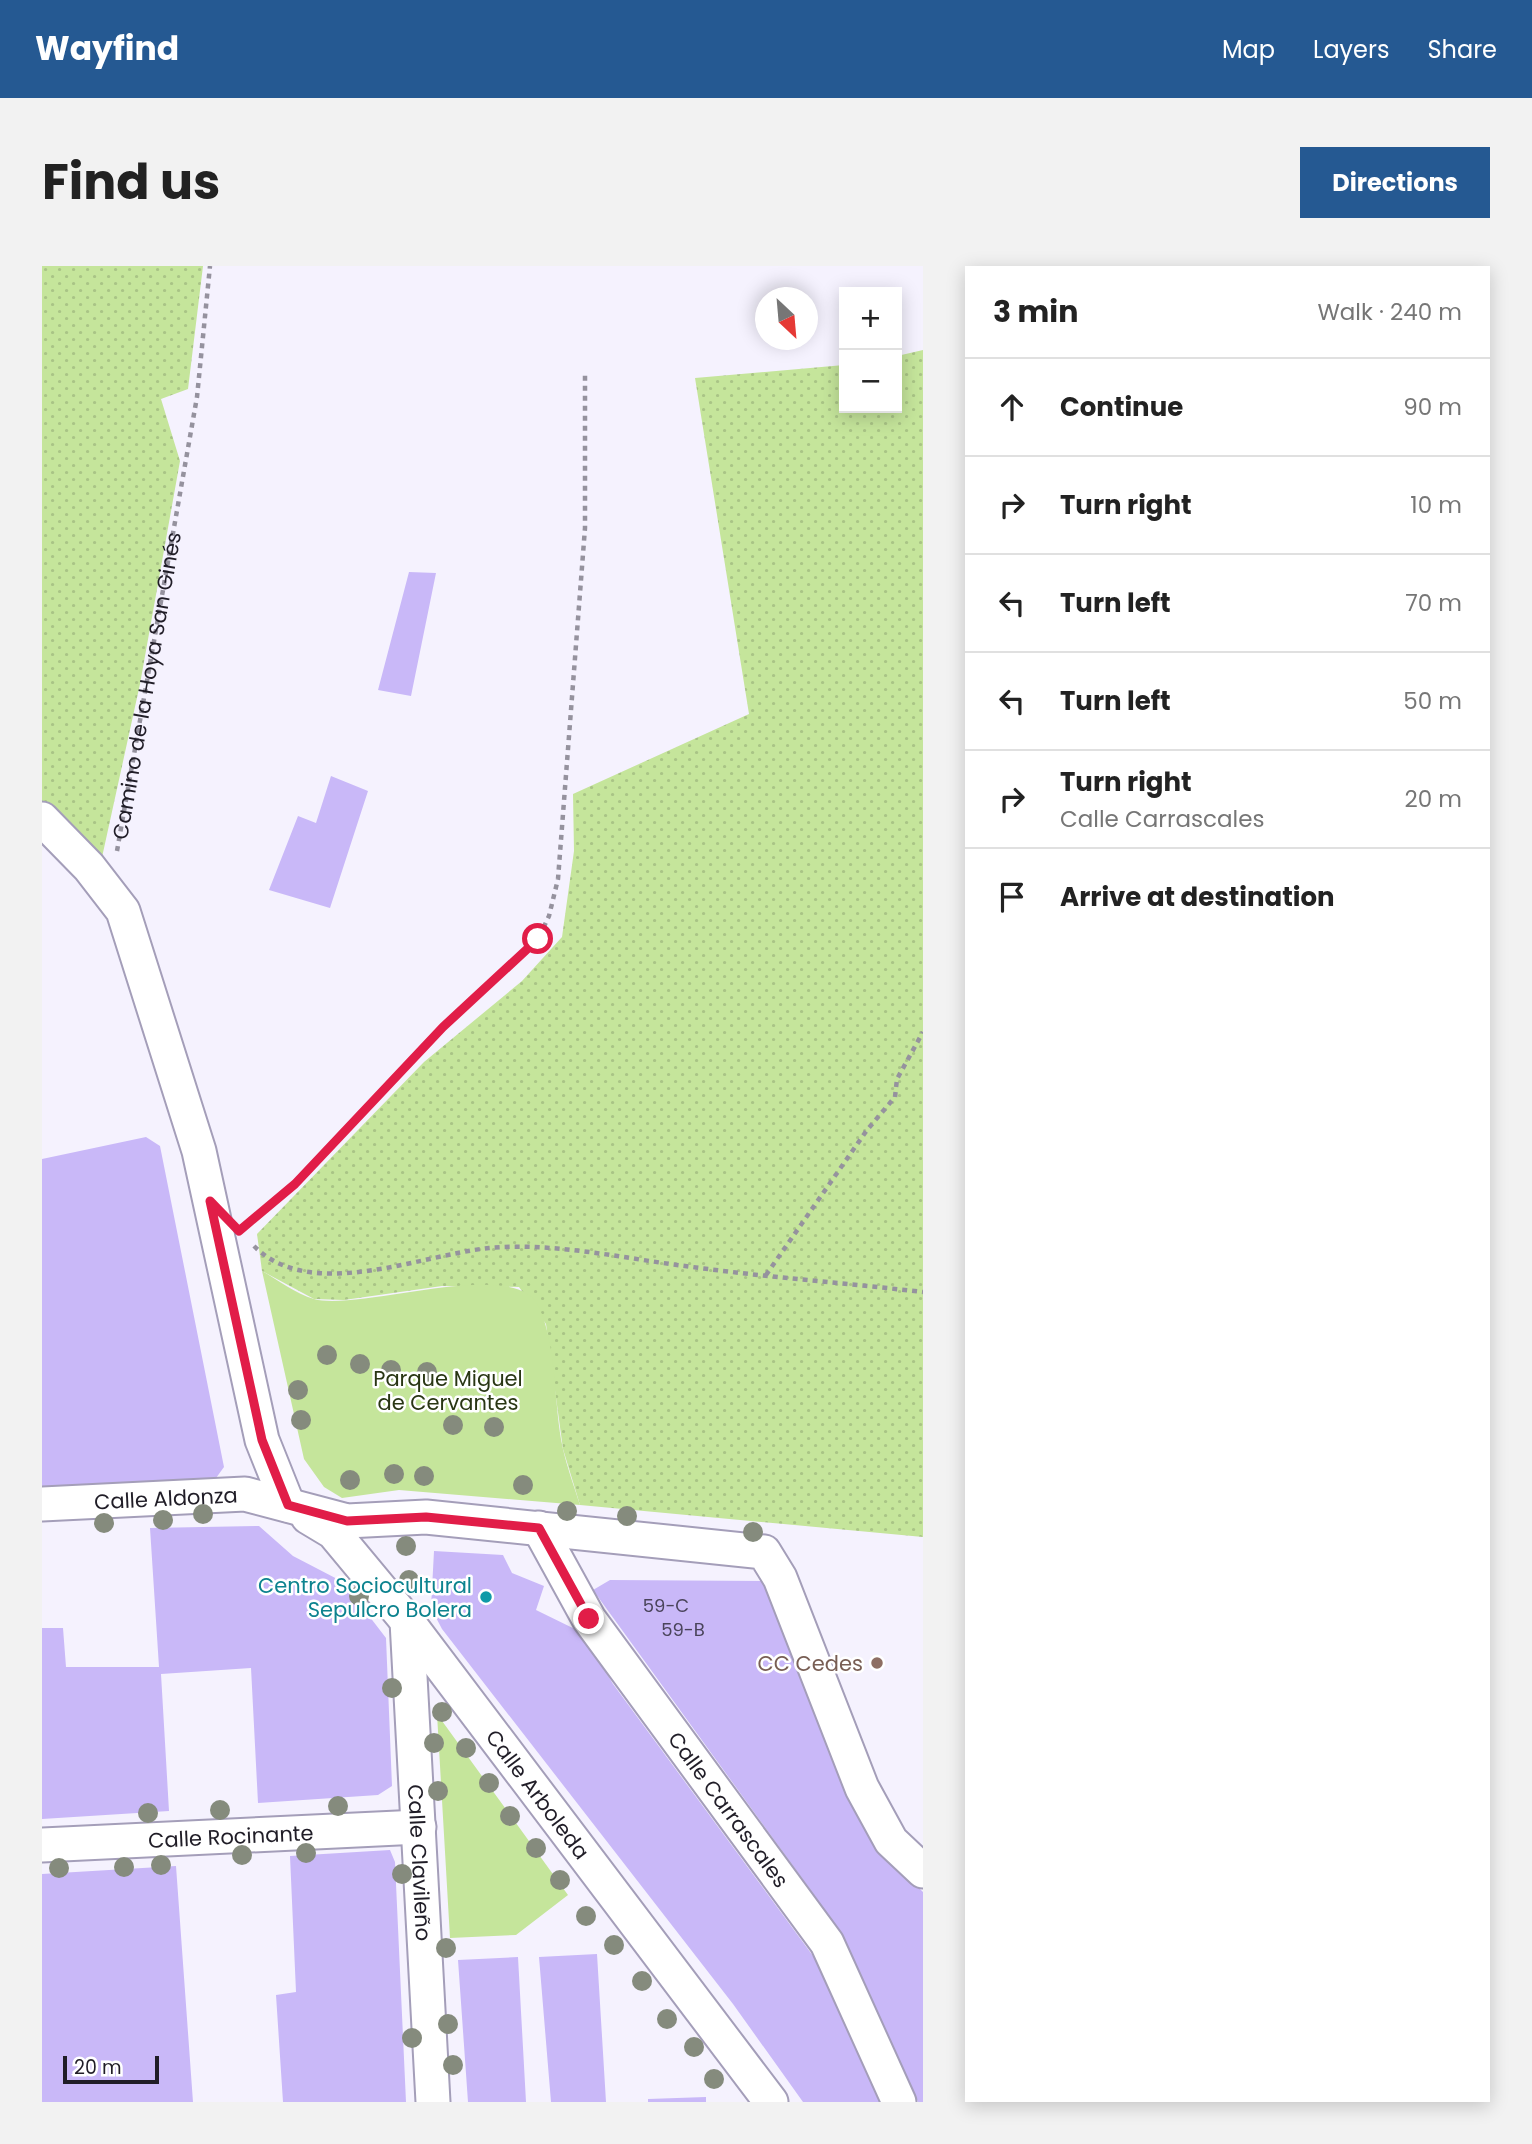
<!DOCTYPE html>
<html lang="en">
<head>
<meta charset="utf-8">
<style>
  :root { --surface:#fff; --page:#f2f2f2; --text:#222; --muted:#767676; --line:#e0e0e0; --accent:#255992 }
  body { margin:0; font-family:Poppins,sans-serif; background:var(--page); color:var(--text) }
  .controls { position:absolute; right:21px; top:21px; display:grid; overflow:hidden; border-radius:0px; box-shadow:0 4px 18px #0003 }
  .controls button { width:63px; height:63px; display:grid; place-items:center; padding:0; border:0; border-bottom:2px solid var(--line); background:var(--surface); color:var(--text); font:35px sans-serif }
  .compass { position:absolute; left:713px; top:21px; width:63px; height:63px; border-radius:50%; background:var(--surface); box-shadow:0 4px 18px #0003; rotate:154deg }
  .scale { position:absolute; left:21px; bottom:18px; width:96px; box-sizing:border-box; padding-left:7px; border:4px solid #201d27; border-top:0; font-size:19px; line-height:24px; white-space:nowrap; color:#201d27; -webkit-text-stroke:5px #fff; paint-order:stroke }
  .stop { position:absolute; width:21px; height:21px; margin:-16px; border:5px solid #e11d48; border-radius:50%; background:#fff }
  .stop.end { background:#e11d48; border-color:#fff; box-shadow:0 2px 7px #0008 }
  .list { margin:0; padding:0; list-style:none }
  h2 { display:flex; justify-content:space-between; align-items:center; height:91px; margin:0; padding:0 28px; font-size:30px }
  h2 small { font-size:23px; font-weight:400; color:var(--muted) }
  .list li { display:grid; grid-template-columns:46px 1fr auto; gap:21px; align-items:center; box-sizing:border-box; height:98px; padding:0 28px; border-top:2px solid var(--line) }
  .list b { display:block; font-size:26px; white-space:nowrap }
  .list p { margin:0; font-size:23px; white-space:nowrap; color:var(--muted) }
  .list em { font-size:23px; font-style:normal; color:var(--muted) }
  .icon { flex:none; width:38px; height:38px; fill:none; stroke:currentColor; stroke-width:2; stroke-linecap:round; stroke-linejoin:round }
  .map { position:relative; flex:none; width:881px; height:1836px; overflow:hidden; border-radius:0px }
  header { display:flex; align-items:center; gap:42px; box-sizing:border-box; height:98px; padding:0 35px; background:var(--accent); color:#fff }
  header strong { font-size:33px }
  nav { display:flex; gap:38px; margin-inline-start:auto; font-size:24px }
  .intro { display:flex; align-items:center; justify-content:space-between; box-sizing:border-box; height:168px; padding:0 42px }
  h1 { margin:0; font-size:49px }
  .button { padding:18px 32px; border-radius:0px; background:var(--accent); color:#fff; font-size:24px; font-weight:700 }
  main { display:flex; gap:42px; padding:0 42px }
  aside { flex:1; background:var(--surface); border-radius:0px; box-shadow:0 4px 18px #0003 }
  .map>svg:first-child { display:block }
  .grass { fill:url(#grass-dots) }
  .park { fill:#c5e59b }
  .building { fill:#c9b8f8 }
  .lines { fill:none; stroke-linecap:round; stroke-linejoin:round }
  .street-casing { stroke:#a49eb9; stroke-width:37 }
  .path { stroke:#95929e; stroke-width:4.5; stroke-dasharray:5 5; stroke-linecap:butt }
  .street { stroke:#fff; stroke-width:33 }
  .tree { fill:#858b7d }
  .route { stroke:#e11d48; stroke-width:9 }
  .culture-dot { fill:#0f9aa8; stroke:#fff; stroke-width:2.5 }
  .education-dot { fill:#8d6e63; stroke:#fff; stroke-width:2.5 }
  .labels { text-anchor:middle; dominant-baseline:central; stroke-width:5; stroke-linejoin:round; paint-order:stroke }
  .number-label { font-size:18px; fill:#4a445b }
  .street-label { font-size:21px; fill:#201d27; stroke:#fff }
  .park-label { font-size:21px; fill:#293614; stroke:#fff }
  .culture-label { font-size:21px; fill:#0d838f; stroke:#fff; text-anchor:end }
  .education-label { font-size:21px; fill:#785e54; stroke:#fff; text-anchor:end }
</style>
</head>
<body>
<header>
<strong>Wayfind</strong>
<nav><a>Map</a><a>Layers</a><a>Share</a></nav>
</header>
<div class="intro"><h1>Find us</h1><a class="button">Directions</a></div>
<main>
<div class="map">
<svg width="881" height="1836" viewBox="0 0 881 1836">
  <defs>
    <pattern id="grass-dots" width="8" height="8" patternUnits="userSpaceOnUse" patternTransform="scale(1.75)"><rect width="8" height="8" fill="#c5e59b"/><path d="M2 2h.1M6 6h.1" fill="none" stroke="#a9c486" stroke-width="1.8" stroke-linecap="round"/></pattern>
  </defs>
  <rect width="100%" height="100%" fill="#f5f2fe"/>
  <path class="grass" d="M0,0H161L146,123L119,133L138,195L98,418L57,605L0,551Z
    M881,84V1271L538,1239L521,1183L504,1058L477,1021L400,1020L302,1034L272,1033L220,1005L215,968L382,796L480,715L520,671L532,585L531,528L707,448L653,112L802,99V142H855V90Z"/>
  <path class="park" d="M220,1005C236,1014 254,1028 272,1033C317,1046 474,989 497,1041C516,1084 511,1137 521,1183C525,1201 532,1220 538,1239L357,1224L300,1232L282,1221L262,1193Z
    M395,1448L526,1629L474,1669L408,1672Z"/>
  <path class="building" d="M367,306L394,307L369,430L336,424Z
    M289,510L326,525L288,642L227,624L256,550L274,557Z
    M104,871L118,880L182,1201L174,1212L0,1221V893Z
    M217,1260L251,1290L301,1316L344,1372L350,1520L336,1529L216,1537L209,1402L119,1408L127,1545L0,1553V1362H21L24,1401H117L108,1262Z
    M392,1285L461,1289L470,1307L502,1320L494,1344L541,1367L571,1418L774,1694L839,1836H761L691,1738L400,1363L389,1342Z
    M568,1314L726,1315L845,1591L881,1626V1836H876L814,1700L775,1633L551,1324Z
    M348,1584L353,1596L364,1836H241L234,1729L254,1726L248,1590Z
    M134,1600L151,1836H0V1608Z
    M555,1688L564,1836H509L497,1691Z
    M476,1691L484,1836H426L416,1694Z
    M664,1831V1836H606V1833Z"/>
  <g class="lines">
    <g class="street-casing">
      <g id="street">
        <path d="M0,553L47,601L81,645L157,885L220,1174L246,1239"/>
        <path id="s2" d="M0,1238L203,1228L305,1255L384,1251L722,1286L738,1312L820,1522L849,1575L881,1605"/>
        <path id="s3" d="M266,1251L291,1266L365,1355L729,1836"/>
        <path id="s4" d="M497,1262L547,1353L785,1677L857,1836"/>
        <path id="s5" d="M365,1355L391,1836"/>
        <path id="s6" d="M0,1579L377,1561"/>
      </g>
    </g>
    <g class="path">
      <path id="s1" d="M75,585L155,131L168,0"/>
      <path d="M205,957L253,918L401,761L496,673L507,650L516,613L543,262V106"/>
      <path d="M212,980C268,1037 378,989 447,982C511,976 579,992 643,1000C722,1011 802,1017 881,1026"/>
      <path d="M724,1009L825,864L853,831L855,813L881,766"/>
    </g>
    <use href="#street" class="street"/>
  </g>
  <g class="tree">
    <circle cx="285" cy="1089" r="10"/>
    <circle cx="318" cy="1098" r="10"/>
    <circle cx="349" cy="1104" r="10"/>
    <circle cx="385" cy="1106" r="10"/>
    <circle cx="256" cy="1124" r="10"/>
    <circle cx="259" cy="1154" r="10"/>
    <circle cx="411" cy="1159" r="10"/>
    <circle cx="452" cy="1161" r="10"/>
    <circle cx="352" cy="1208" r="10"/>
    <circle cx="382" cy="1210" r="10"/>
    <circle cx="308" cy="1214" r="10"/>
    <circle cx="481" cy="1219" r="10"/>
    <circle cx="525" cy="1245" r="10"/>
    <circle cx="161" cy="1248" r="10"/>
    <circle cx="585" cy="1250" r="10"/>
    <circle cx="121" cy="1254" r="10"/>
    <circle cx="62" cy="1257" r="10"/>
    <circle cx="711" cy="1266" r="10"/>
    <circle cx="364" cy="1280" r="10"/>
    <circle cx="367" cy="1314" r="10"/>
    <circle cx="317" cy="1330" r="10"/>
    <circle cx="350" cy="1422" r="10"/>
    <circle cx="400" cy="1446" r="10"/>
    <circle cx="392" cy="1477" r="10"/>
    <circle cx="424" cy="1482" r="10"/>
    <circle cx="447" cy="1517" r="10"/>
    <circle cx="396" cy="1525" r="10"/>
    <circle cx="296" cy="1540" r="10"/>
    <circle cx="178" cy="1544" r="10"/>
    <circle cx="106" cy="1547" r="10"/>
    <circle cx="468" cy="1550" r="10"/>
    <circle cx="494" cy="1582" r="10"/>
    <circle cx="264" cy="1587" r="10"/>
    <circle cx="200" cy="1589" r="10"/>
    <circle cx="119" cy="1599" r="10"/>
    <circle cx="82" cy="1601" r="10"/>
    <circle cx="17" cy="1602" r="10"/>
    <circle cx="360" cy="1608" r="10"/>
    <circle cx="518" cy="1614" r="10"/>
    <circle cx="544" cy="1650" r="10"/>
    <circle cx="572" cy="1679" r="10"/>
    <circle cx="404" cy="1682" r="10"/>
    <circle cx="600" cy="1715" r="10"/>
    <circle cx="625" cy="1753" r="10"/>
    <circle cx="406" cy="1758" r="10"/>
    <circle cx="370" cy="1772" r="10"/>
    <circle cx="652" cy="1781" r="10"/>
    <circle cx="411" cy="1799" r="10"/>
    <circle cx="672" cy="1813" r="10"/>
  </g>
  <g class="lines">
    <path class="route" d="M496,673L401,761L253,918L197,965L168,935L220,1174L246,1239L305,1255L384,1251L497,1262L547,1353"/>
  </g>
  <circle class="culture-dot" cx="444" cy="1331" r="7"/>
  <circle class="education-dot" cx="835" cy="1397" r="7"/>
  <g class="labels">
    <g class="number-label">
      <text x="624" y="1339">59-C</text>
      <text x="641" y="1363">59-B</text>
    </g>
    <g class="street-label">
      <text stroke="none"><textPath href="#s1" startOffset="168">Camino de la Hoya San Ginés</textPath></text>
      <text stroke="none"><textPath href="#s2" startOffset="124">Calle Aldonza</textPath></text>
      <text stroke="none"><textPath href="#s3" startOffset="362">Calle Arboleda</textPath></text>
      <text stroke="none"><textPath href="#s4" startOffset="340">Calle Carrascales</textPath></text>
      <text stroke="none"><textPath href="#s6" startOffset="189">Calle Rocinante</textPath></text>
      <text stroke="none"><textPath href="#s5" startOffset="242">Calle Clavileño</textPath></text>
    </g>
    <g class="park-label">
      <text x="406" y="1112">Parque Miguel<tspan x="406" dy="24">de Cervantes</tspan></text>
    </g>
    <g class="culture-label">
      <text x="430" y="1319">Centro Sociocultural<tspan x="430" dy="24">Sepulcro Bolera</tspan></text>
    </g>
    <g class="education-label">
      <text x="821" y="1397">CC Cedes</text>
    </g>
  </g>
</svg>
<div class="controls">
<button>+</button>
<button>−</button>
</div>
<svg class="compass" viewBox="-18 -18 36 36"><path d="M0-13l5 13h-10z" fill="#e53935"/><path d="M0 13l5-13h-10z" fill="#767676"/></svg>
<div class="scale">20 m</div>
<div class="stop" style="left:496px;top:673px"></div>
<div class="stop end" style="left:547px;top:1353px"></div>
</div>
<aside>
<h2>3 min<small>Walk · 240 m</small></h2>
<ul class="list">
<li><svg class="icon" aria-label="ahead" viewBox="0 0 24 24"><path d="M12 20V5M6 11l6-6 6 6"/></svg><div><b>Continue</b></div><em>90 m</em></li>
<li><svg class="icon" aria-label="right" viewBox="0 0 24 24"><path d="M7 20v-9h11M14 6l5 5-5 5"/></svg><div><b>Turn right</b></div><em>10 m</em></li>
<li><svg class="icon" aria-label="left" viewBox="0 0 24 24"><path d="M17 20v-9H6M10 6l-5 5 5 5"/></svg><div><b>Turn left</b></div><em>70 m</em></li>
<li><svg class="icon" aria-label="left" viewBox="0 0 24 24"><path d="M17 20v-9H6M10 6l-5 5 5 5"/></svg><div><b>Turn left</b></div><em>50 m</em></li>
<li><svg class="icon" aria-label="right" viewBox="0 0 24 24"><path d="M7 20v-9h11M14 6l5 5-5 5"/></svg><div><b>Turn right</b><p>Calle Carrascales</p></div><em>20 m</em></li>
<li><svg class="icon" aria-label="arrive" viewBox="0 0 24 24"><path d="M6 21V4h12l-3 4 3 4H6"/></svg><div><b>Arrive at destination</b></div></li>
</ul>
</aside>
</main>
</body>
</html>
